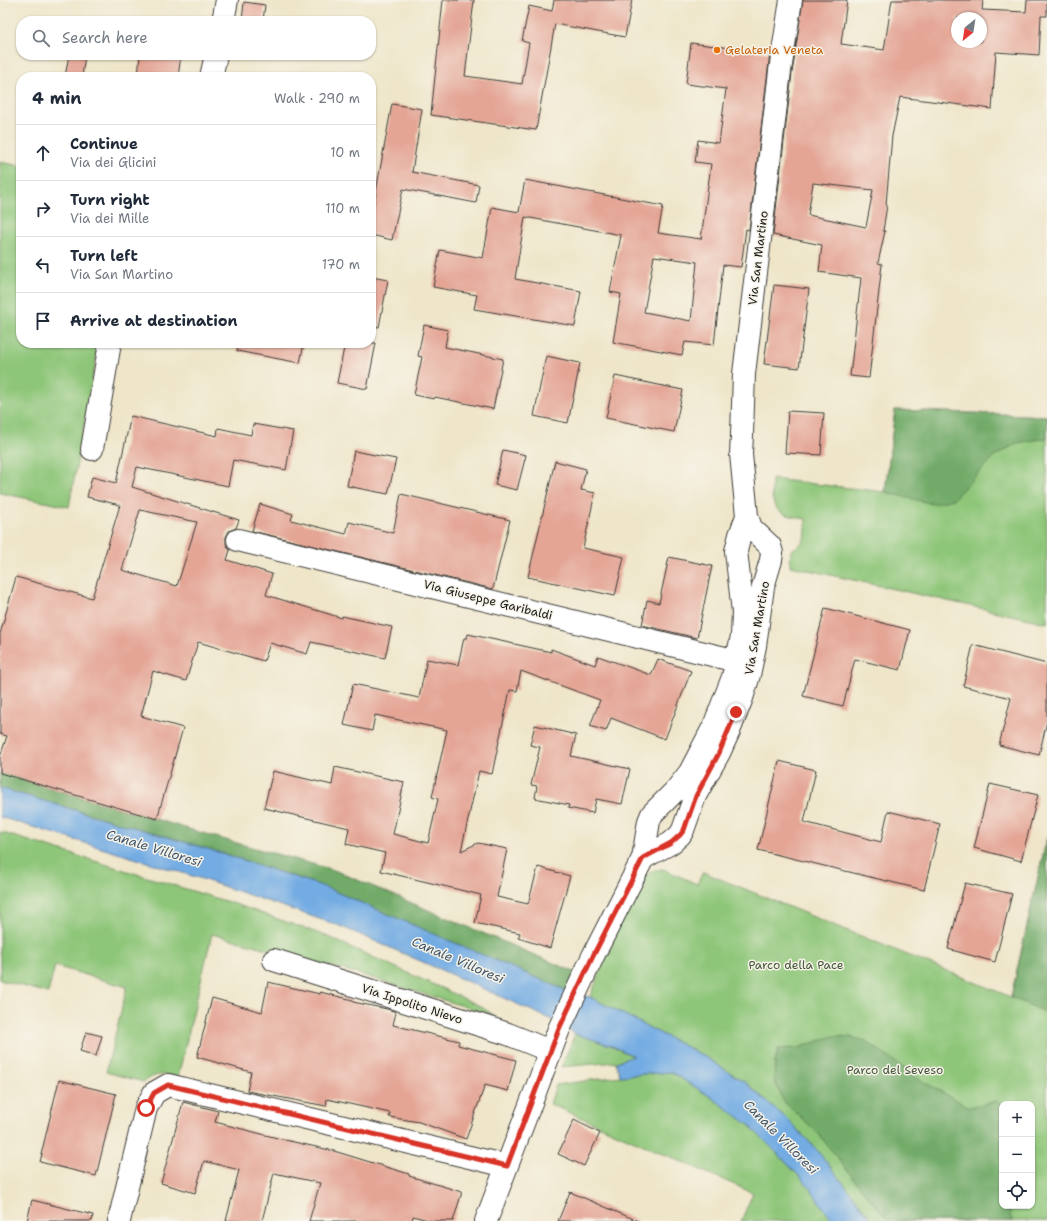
<!DOCTYPE html>
<html lang="en">
<head>
<meta charset="utf-8">
<style>
  :root { --surface:#fff; --page:#f2f2f3; --text:#1f2937; --muted:#747a83; --line:#e0e1e3 }
  body { margin:0; font-family:"Shantell Sans",sans-serif; background:var(--page); color:var(--text) }
  .controls { position:absolute; right:12px; bottom:12px; display:grid; overflow:hidden; border-radius:8px; box-shadow:0 1px 3px #0004 }
  .controls button { width:36px; height:36px; display:grid; place-items:center; padding:0; border:0; border-bottom:1px solid var(--line); background:var(--surface); color:var(--text); font:20px sans-serif }
  .compass { position:absolute; left:951px; top:12px; width:36px; height:36px; border-radius:50%; background:var(--surface); box-shadow:0 1px 3px #0004; rotate:210deg }
  .stop { position:absolute; width:12px; height:12px; margin:-9px; border:3px solid #d93025; border-radius:50%; background:#fff }
  .stop.end { background:#d93025; border-color:#fff; box-shadow:0 1px 4px #0008 }
  .list { margin:0; padding:0; list-style:none }
  h2 { display:flex; justify-content:space-between; align-items:center; height:52px; margin:0; padding:0 16px; font-size:17px }
  h2 small { font-size:13px; font-weight:400; color:var(--muted) }
  .list li { display:grid; grid-template-columns:26px 1fr auto; gap:12px; align-items:center; box-sizing:border-box; height:56px; padding:0 16px; border-top:1px solid var(--line) }
  .list b { display:block; font-size:15px; white-space:nowrap }
  .list p { margin:0; font-size:13px; white-space:nowrap; color:var(--muted) }
  .list em { font-size:13px; font-style:normal; color:var(--muted) }
  .icon { flex:none; width:22px; height:22px; fill:none; stroke:currentColor; stroke-width:2; stroke-linecap:round; stroke-linejoin:round }
  .map { position:relative; flex:none; width:1047px; height:1221px; overflow:hidden }
  .search { position:absolute; background:var(--surface); box-shadow:0 1px 3px #0004; left:16px; top:16px; width:360px; height:44px; display:flex; align-items:center; gap:10px; box-sizing:border-box; padding:0 14px; border-radius:16px; color:var(--muted); font-size:15px }
  .panel { position:absolute; background:var(--surface); box-shadow:0 1px 3px #0004; left:16px; top:72px; width:360px; height:276px; border-radius:16px }
  .map>svg:first-child { display:block }
  .green { fill:#8ec679; stroke:#55714a; fill-rule:evenodd }
  .forest { fill:#72ab69; stroke:#476442 }
  .water { fill:#73ace3; stroke:#486480 }
  .building { fill:#e4a595; fill-rule:evenodd }
  .lines { fill:none; stroke-linecap:round; stroke-linejoin:round }
  .minor-casing { stroke:#3c3a36; stroke-width:24 }
  .minor { stroke:#fff; stroke-width:22 }
  .route { stroke:#d93025; stroke-width:5 }
  .food-dot { fill:#e8710a; stroke:#f7f3e8; stroke-width:1.5 }
  .labels { text-anchor:middle; dominant-baseline:central; stroke-width:3; stroke-linejoin:round; paint-order:stroke }
  .food-label { font-size:12px; fill:#c56008; stroke:#f7f3e8; text-anchor:start }
  .street-label { font-size:12px; fill:#1c1c1c; stroke:#f7f3e8 }
  .park-label { font-size:12px; fill:#44583d; stroke:#f7f3e8 }
  .water-label { font-size:13px; font-style:italic; fill:#3f566c; stroke:#f7f3e8 }
</style>
</head>
<body>
<div class="map">
<svg width="1047" height="1221" viewBox="0 0 1047 1221">
  <rect width="100%" height="100%" fill="#f7f3e8"/>
  <filter id="ink" filterUnits="userSpaceOnUse"><feTurbulence type="fractalNoise" baseFrequency=".025" numOctaves="2"/><feDisplacementMap in="SourceGraphic" scale="8" xChannelSelector="R" yChannelSelector="G"/><feConvolveMatrix kernelMatrix="1 2 1 2 8 2 1 2 1" color-interpolation-filters="sRGB"/></filter>
  <filter id="wash" filterUnits="userSpaceOnUse"><feTurbulence type="fractalNoise" baseFrequency=".012" numOctaves="4" result="noise"/><feDisplacementMap in="SourceGraphic" scale="16" xChannelSelector="R" yChannelSelector="G"/><feGaussianBlur stdDeviation="0.9" result="paint"/><feColorMatrix in="noise" values="0 0 0 0 0 0 0 0 0 0 0 0 0 0 0 0 0 1.4 0 .05"/><feComposite in="paint" operator="in"/></filter>
  <g filter="url(#wash)">
    <rect width="100%" height="100%" fill="#efe6ca"/>
    <path class="green" d="M0,162L21,166V343H99L69,507L0,493Z
      M895,410L1047,416V623L790,566L791,550C807,543 806,534 806,519C776,514 770,510 772,479L885,492Z
      M0,832L235,904L326,936L450,992L480,1006L495,1016L359,974L212,934L178,1077C163,1074 156,1073 143,1082L106,1072L127,987L55,966L48,993L0,980Z
      M1047,837V1221H873L817,1150L786,1118L746,1083L702,1055L590,997L619,924L646,875L655,870L663,869L697,884L703,872L1011,997ZM1002,1104H1032V1206H1002Z
      M575,1034L610,1045L635,1057L616,1062L561,1067Z
      M671,1072L711,1097L749,1125L774,1150L806,1183L833,1221H741L753,1193L550,1104L556,1085L620,1076Z"/>
    <path class="forest" d="M895,410L1047,416V438L1017,443L994,457L953,499L933,504L885,492Z
      M0,773L226,840L334,870L577,973L567,991L322,886L218,852L0,788Z
      M1047,837V1013L1011,997Z
      M833,1036L850,1037L866,1041L917,1078L956,1100L970,1107L996,1101L1004,1104H1002V1206H1010V1216L1014,1221H889L861,1188L817,1132L784,1102L774,1080L775,1062L778,1049L798,1048Z"/>
    <path class="water" d="M0,788L218,852L322,886L567,991L590,997L702,1055L746,1083L786,1118L817,1150L873,1221H833L806,1183L774,1150L749,1125L711,1097L671,1072L620,1076L616,1062L634,1056L610,1045L575,1034L561,1024L464,980L340,926L199,878L0,817Z"/>
    <g id="blocks">
      <path class="building" d="M443,0H474L465,76L522,84L529,43L522,41L529,6L552,11L554,0H632L625,37L555,24L536,130L431,115Z
        M803,0H847L841,44L884,50L892,0H983L982,10L1026,12L1027,0H1047V16H1041L1039,55L996,52L992,109L900,97L892,136L886,204L887,205L883,231H885L878,263L882,264L869,378L850,376L861,278L819,272L822,245L773,235L792,73ZM957,18H981V42H957ZM813,183L873,190L866,227L808,215Z
        M244,2L265,5L263,21H242Z
        M691,43L770,53L749,230L746,229L741,267L723,265L714,345L685,342L682,355L613,342L621,294L610,292L621,235L525,217L515,279L581,291L575,326L474,309L477,295L433,287L440,250L483,258L492,207L519,212L525,180L663,206L658,233L701,239L711,164L695,162L698,140L719,143L726,89L686,84ZM654,256L697,262L691,321L644,312Z
        M69,55H85L82,77H65Z
        M140,55H181L178,77H138Z
        M392,104L422,109L412,172L479,185L476,203L403,189L392,240L371,235V219Z
        M371,277L388,280L379,327L371,326Z
        M774,285L809,289L799,368L764,364Z
        M424,325L448,330L445,347L503,359L493,409L435,397L434,399L414,395L422,357L418,356Z
        M238,343H304L300,363L237,351Z
        M345,343H376L367,389L337,383Z
        M546,356L580,363L568,423L534,416Z
        M615,376L683,390L674,432L606,418Z
        M788,411L824,413L821,455L785,453Z
        M131,416L217,436L218,428L251,435L253,424L293,431L286,470L233,460L228,486L137,467L132,487L239,520L236,528L229,531L226,537V544L230,550L227,560L272,574L266,595L342,618V616L392,627L385,658L311,642L307,654L270,643L264,661L198,642L186,681L153,671L141,716L183,728L157,819L0,773V757L7,736L0,734V634L16,577L92,598L120,505L87,497L92,477L116,483ZM140,510L197,522L177,586L122,570Z
        M503,450L526,455L517,490L495,485Z
        M354,451L396,459L388,494L347,486Z
        M555,461L586,469L581,490L595,493L583,548L624,557L615,596L528,577Z
        M401,494L510,520L493,589L252,531L260,504L293,514L291,520L346,534L349,522L393,533Z
        M669,557L712,566L697,638L642,625L647,600L659,603Z
        M825,608L910,630L900,670L855,659L843,706L803,696Z
        M468,634L551,652V649L595,665L598,656L651,675L658,659L691,671L665,739L611,718L606,731L590,726L600,700L521,671L517,691L510,690L492,774L479,771L461,851L478,843L507,849L497,897L528,904L538,867L570,876L550,948L518,938L520,933L475,923L481,895L381,871L385,853L346,844L349,828L264,808L273,771L332,785L335,767L376,776L404,782L393,834L428,843L438,799L432,797L447,730L375,715L372,731L344,725L353,684L419,698L427,659L458,665L464,638H467Z
        M973,645L1047,664V721L1039,755L999,745L1011,698L963,686Z
        M535,725L576,735L571,756L630,769L622,804L596,799L593,813L568,808L569,805L535,798L537,786L531,785L540,747L530,745Z
        M779,761L816,770L804,822L881,842L888,811L940,824L924,890L758,850Z
        M990,784L1038,795L1021,861L974,848Z
        M965,883L1012,894L995,962L948,949Z
        M268,982L320,994V992L353,1000V1002L387,1009L396,1012L393,1025L459,1041L458,1045L516,1060L508,1091L485,1085L466,1139L419,1122L389,1117L390,1113L327,1099L326,1106L247,1091L251,1072L197,1057L212,998L262,1012Z
        M86,1032L102,1036L96,1056L80,1051Z
        M59,1080L116,1094L96,1176L40,1162L42,1154L41,1155Z
        M183,1102L218,1111L215,1122L285,1140L334,1151L409,1174V1176L462,1192L453,1221H431L413,1216L412,1221H309L320,1183L274,1173L262,1221H226L239,1170L204,1161L195,1193L161,1183Z
        M574,1120L600,1133L584,1166L558,1154Z
        M570,1192L638,1221H558Z
        M32,1200L93,1215L92,1221H27Z"/>
    </g>
  </g>
  <g filter="url(#ink)">
    <use href="#blocks" fill-opacity="0" stroke="#3c3a36" stroke-width="1"/>
    <g class="lines">
      <g class="minor-casing">
        <path id="minor" d="M223,21L227,0
          M211,77L216,55
          M92,449L110,343
          M238,540L737,661
          M643,858L671,843L680,835L683,830L695,796L719,753L729,731L742,698L749,675L755,646L763,587L771,560L772,553L770,546L751,528L747,516L741,454L742,435L744,374L780,71L791,0
          M274,960L508,1034L550,1051
          M119,1221L146,1108L154,1093L168,1085L507,1166
          M486,1221L559,1029L593,956L643,858L649,821L652,814L676,790L690,772L714,726L733,677L742,636L743,612L736,551L740,535L747,516"/>
      </g>
      <use href="#minor" class="minor"/>
    </g>
  </g>
  <g class="lines" filter="url(#ink)">
    <path class="route" d="M146,1108L154,1093L168,1085L507,1166L559,1029L593,956L643,858L671,843L680,835L684,830L696,796L719,753L736,712"/>
  </g>
  <circle class="food-dot" cx="717" cy="50" r="4"/>
  <g class="labels">
    <g class="food-label">
      <text x="725" y="50">Gelateria Veneta</text>
    </g>
    <g class="street-label">
      <text transform="translate(758 258) rotate(-83)">Via San Martino</text>
      <text transform="translate(488 600) rotate(14)">Via Giuseppe Garibaldi</text>
      <text transform="translate(757 628) rotate(-80)">Via San Martino</text>
      <text transform="translate(412 1004) rotate(18)">Via Ippolito Nievo</text>
    </g>
    <g class="park-label">
      <text x="796" y="965">Parco della Pace</text>
      <text x="895" y="1070">Parco del Seveso</text>
    </g>
    <g class="water-label">
      <text transform="translate(154 848) rotate(17)">Canale Villoresi</text>
      <text transform="translate(458 960) rotate(23)">Canale Villoresi</text>
      <text transform="translate(781 1137) rotate(45)">Canale Villoresi</text>
    </g>
  </g>
</svg>
<div class="controls">
<button>+</button>
<button>−</button>
<button><svg class="icon" aria-label="locate" viewBox="0 0 24 24"><circle cx="12" cy="12" r="6"/><path d="M12 2v4M12 18v4M2 12h4M18 12h4"/></svg></button>
</div>
<svg class="compass" viewBox="-18 -18 36 36"><path d="M0-13l5 13h-10z" fill="#e53935"/><path d="M0 13l5-13h-10z" fill="#747a83"/></svg>
<div class="stop" style="left:146px;top:1108px"></div>
<div class="stop end" style="left:736px;top:712px"></div>
<div class="search"><svg class="icon" aria-label="search" viewBox="0 0 24 24"><circle cx="10" cy="10" r="6"/><path d="M15 15l6 6"/></svg>Search here</div>
<section class="panel">
<h2>4 min<small>Walk · 290 m</small></h2>
<ul class="list">
<li><svg class="icon" aria-label="ahead" viewBox="0 0 24 24"><path d="M12 20V5M6 11l6-6 6 6"/></svg><div><b>Continue</b><p>Via dei Glicini</p></div><em>10 m</em></li>
<li><svg class="icon" aria-label="right" viewBox="0 0 24 24"><path d="M7 20v-9h11M14 6l5 5-5 5"/></svg><div><b>Turn right</b><p>Via dei Mille</p></div><em>110 m</em></li>
<li><svg class="icon" aria-label="left" viewBox="0 0 24 24"><path d="M17 20v-9H6M10 6l-5 5 5 5"/></svg><div><b>Turn left</b><p>Via San Martino</p></div><em>170 m</em></li>
<li><svg class="icon" aria-label="arrive" viewBox="0 0 24 24"><path d="M6 21V4h12l-3 4 3 4H6"/></svg><div><b>Arrive at destination</b></div></li>
</ul>
</section>
</div>
</body>
</html>
